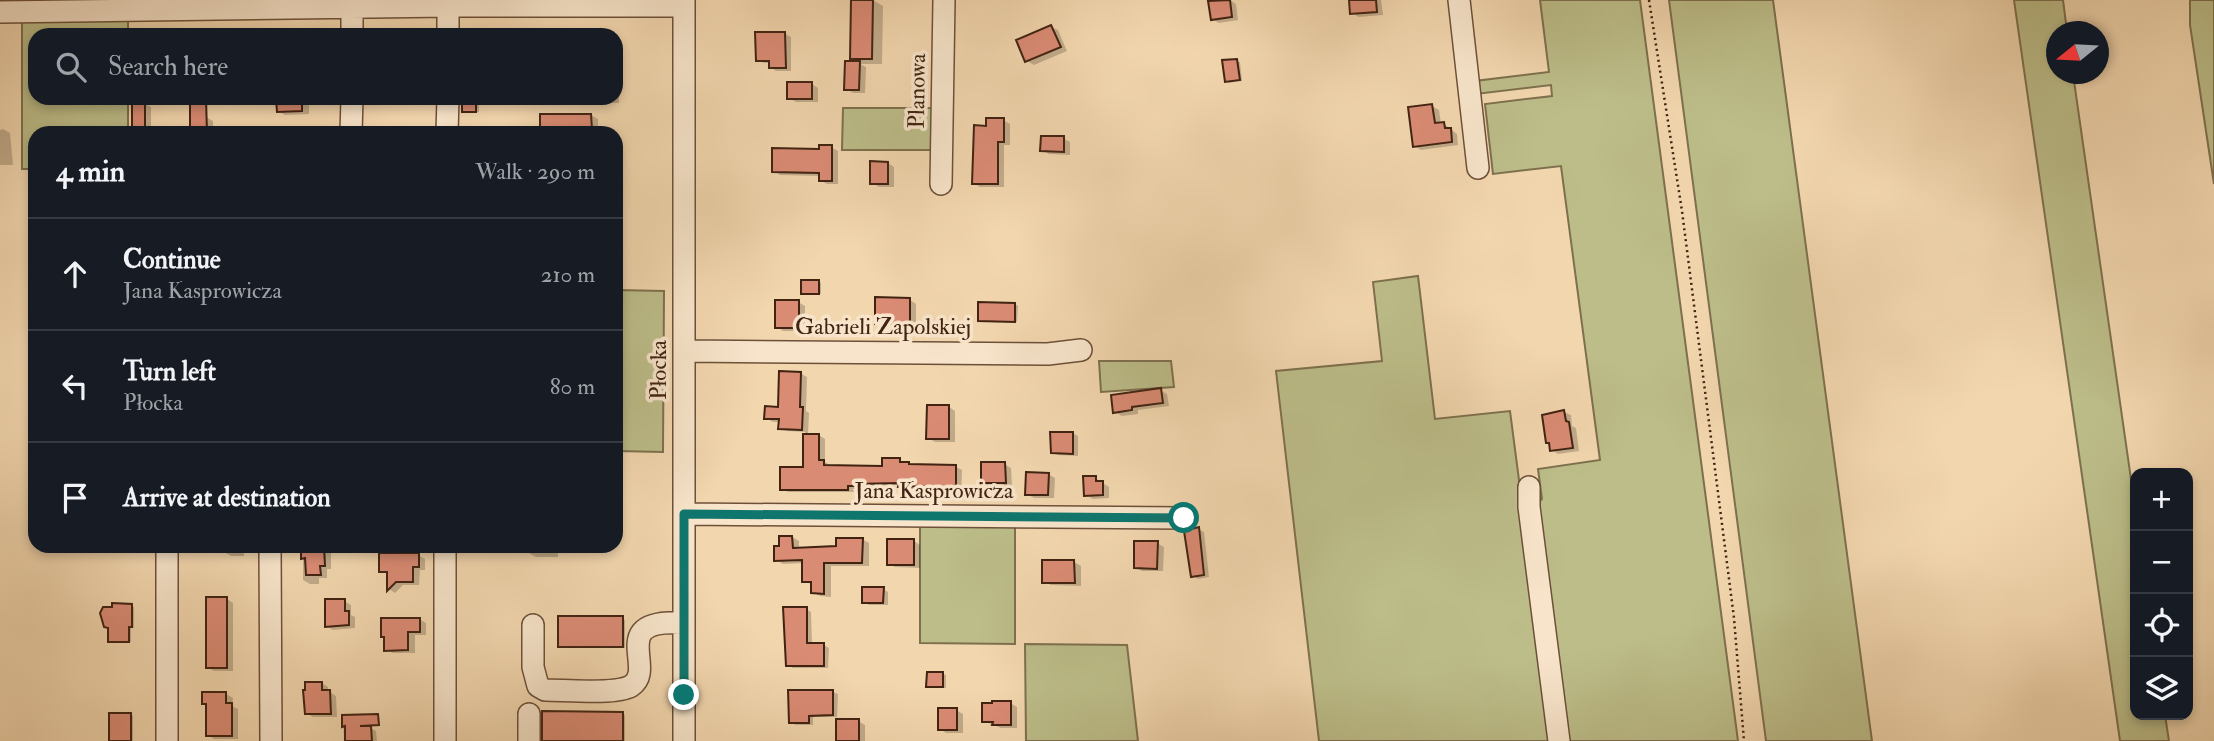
<!DOCTYPE html>
<html lang="en">
<head>
<meta charset="utf-8">
<style>
  :root { --surface:#171b24; --page:#20242c; --text:#f1f3f6; --muted:#9ea1a6; --line:#363941 }
  body { margin:0; font-family:"IM FELL Double Pica",serif; background:var(--page); color:var(--text) }
  .controls { position:absolute; right:21px; bottom:21px; display:grid; overflow:hidden; border-radius:14px; box-shadow:0 4px 10px #0003 }
  .controls button { width:63px; height:63px; display:grid; place-items:center; padding:0; border:0; border-bottom:2px solid var(--line); background:var(--surface); color:var(--text); font:35px sans-serif }
  .compass { position:absolute; left:2046px; top:21px; width:63px; height:63px; border-radius:50%; background:var(--surface); box-shadow:0 4px 10px #0003; rotate:252deg }
  .stop { position:absolute; width:21px; height:21px; margin:-16px; border:5px solid #0f766e; border-radius:50%; background:#fff }
  .stop.end { background:#0f766e; border-color:#fff; box-shadow:0 2px 7px #0008 }
  .list { margin:0; padding:0; list-style:none }
  h2 { display:flex; justify-content:space-between; align-items:center; height:91px; margin:0; padding:0 28px; font-size:30px }
  h2 small { font-size:23px; font-weight:400; color:var(--muted) }
  .list li { display:grid; grid-template-columns:46px 1fr auto; gap:21px; align-items:center; box-sizing:border-box; height:112px; padding:0 28px; border-top:2px solid var(--line) }
  .list b { display:block; font-size:26px; white-space:nowrap }
  .list p { margin:0; font-size:23px; white-space:nowrap; color:var(--muted) }
  .list em { font-size:23px; font-style:normal; color:var(--muted) }
  .icon { flex:none; width:38px; height:38px; fill:none; stroke:currentColor; stroke-width:2; stroke-linecap:round; stroke-linejoin:round }
  .map { position:relative; flex:none; width:2214px; height:741px; overflow:hidden }
  .search { position:absolute; background:var(--surface); box-shadow:0 4px 10px #0003; left:28px; top:28px; width:595px; height:77px; display:flex; align-items:center; gap:18px; box-sizing:border-box; padding:0 24px; border-radius:21px; color:var(--muted); font-size:26px }
  .panel { position:absolute; background:var(--surface); box-shadow:0 4px 10px #0003; left:28px; top:126px; width:595px; height:427px; border-radius:21px }
  .map>svg:first-child { display:block }
  .green { fill:#bcbd89; stroke:#7e704e; stroke-width:2 }
  .shadow { fill:#0003 }
  .building { fill:#da8b74; stroke:#412312; stroke-width:2 }
  .lines { fill:none; stroke-linecap:round; stroke-linejoin:round }
  .minor-casing { stroke:#6d5039; stroke-width:24 }
  .path { stroke:#412312; stroke-width:2.5; stroke-dasharray:2 3.5; stroke-linecap:butt }
  .minor { stroke:#f7e4ca; stroke-width:21 }
  .route { stroke:#0f766e; stroke-width:9 }
  .labels { text-anchor:middle; dominant-baseline:central; stroke-width:7; stroke-linejoin:round; paint-order:stroke }
  .street-label { font-size:23px; fill:#412312; stroke:#f7e4ca }
</style>
</head>
<body>
<div class="map">
<svg width="2214" height="741" viewBox="0 0 2214 741">
  <rect width="100%" height="100%" fill="#f2d6ae"/>
  <filter id="stains"><feTurbulence type="fractalNoise" baseFrequency=".00286" numOctaves="4"/><feColorMatrix values="0 0 0 0 .2 0 0 0 0 .09 0 0 0 0 .02 0 0 0 .5 -.17"/></filter>
  <radialGradient id="worn" r=".72"><stop offset=".6" stop-color="#630" stop-opacity="0"/><stop offset="1" stop-color="#630" stop-opacity=".3"/></radialGradient>
  <path class="green" d="M1540,0H1640L1738,741H1566L1535,507L1542,499L1538,469L1600,460L1561,166L1493,174L1485,104L1552,96L1551,85L1476,94L1475,81L1549,72Z
    M1669,0H1773L1872,741H1766Z
    M2014,0H2063L2067,31L2056,32V74H2073L2135,507V715H2165L2169,741H2120Z
    M2190,0H2214V184L2190,25Z
    M128,17V35H35V98H128V133H35V169H22V18Z
    M843,108H932L931,150H842Z
    M1418,276L1435,419L1510,411L1553,741H1319L1276,371L1382,361L1373,282Z
    M616,290L664,291L663,452L616,451Z
    M1099,361H1171L1174,387L1101,392Z
    M920,525L1015,526V644L920,643Z
    M1025,644L1127,645L1138,741H1026Z"/>
  <path class="shadow" d="M853,0H873L883,6L882,64H860L866,67L865,93H853L846,89V63H861L852,58Z
    M1230,0L1236,4L1238,20L1219,23L1212,19Z
    M1351,0H1381L1383,15L1359,17L1352,13Z
    M1051,27L1058,30L1067,51L1034,65L1027,61Z
    M785,34L791,37V71H776L770,67V63H764L758,60Z
    M1237,61L1240,62L1242,81L1229,83L1227,81Z
    M616,73L619,75V103H599L592,99L616,98Z
    M812,84L818,88V102H796L789,98Z
    M278,98H306L309,101V114L285,115L278,111Z
    M476,100L479,101V112L464,111Z
    M144,104L151,107V133H139L133,130Z
    M1432,106L1439,110L1441,124H1444L1457,134L1458,145L1421,150L1414,146Z
    M591,115L598,119V132L548,133L542,129Z
    M206,117L213,121V133H158V128H192Z
    M1003,120L1010,124V145H1004V187H980L973,183L988,127Z
    M399,128H420L426,133H399Z
    M3,129L10,133L13,165H0V130Z
    M1063,138L1070,142V155L1049,154L1042,150Z
    M831,147L838,151V184H827L820,180V176L780,175L774,171Z
    M888,163L894,167V187H879L872,183Z
    M818,281L821,283V294L803,293Z
    M910,300L916,304V327L883,326L877,323Z
    M798,302L805,306V331H783L777,327Z
    M1015,304L1018,306L1017,322L980,320Z
    M800,373L807,377L806,411L809,413L808,435H819L825,439V462L830,465L884,467L899,460L913,466L956,467L962,470L961,500H936L930,497V489H906L900,485L871,486L853,489L854,492H788L782,489L805,469V432L787,431L780,428L781,422H773L766,418L779,408Z
    M1160,390L1167,394L1169,406L1138,410V414L1122,416L1115,412Z
    M949,407L955,411V442H935L928,438Z
    M1564,412L1571,415L1572,426L1576,428L1579,451L1558,454L1552,450L1551,444L1547,442Z
    M1073,433L1078,436V456L1058,455L1052,452Z
    M1004,464L1011,468L1012,486H989L982,482Z
    M1048,474L1055,478L1054,498H1034L1027,494Z
    M1095,478L1109,487V498L1093,499L1086,495Z
    M1198,529L1204,532L1209,577L1198,579L1193,576Z
    M792,537L799,541V550L838,548L862,539L869,543V566H831V597L820,596L813,592V585L804,581V563L783,564L776,560Z
    M914,541L920,545V568L895,567L889,564Z
    M1157,543L1164,547L1163,571H1142L1135,567Z
    M224,546H244V556H231L224,552Z
    M303,546H319L331,551V569H327V578H319V584H310L303,580Z
    M525,546H572L571,552H558V557H536L525,551Z
    M418,555L425,559V570H420L419,585H403L395,593L389,589V575L381,571Z
    M1074,562L1081,566V586L1051,585L1044,582Z
    M883,589L888,592V605H869L864,602Z
    M227,599L233,603V671H214L207,667Z
    M344,601L351,605V615L355,617V628L333,630L326,626Z
    M131,605L134,607V628H131V642H113L110,641V628Z
    M806,609L811,612L812,645H824L829,648L828,668H793L788,665Z
    M622,618L625,620V648L560,646Z
    M419,619L426,623V635H415V653H393L386,650Z
    M943,674L946,675V688L928,686Z
    M322,683L328,687V691L336,696L337,717H313L306,713Z
    M833,692L838,694L837,717H813V725H795L791,722Z
    M226,694L233,698L232,706L238,709V739H214L208,735V705L204,703Z
    M1010,703L1017,707V728H1001L984,721Z
    M956,710L963,714V733H946L940,729Z
    M622,713L625,715V741H542Z
    M131,715L133,716V741H111Z
    M343,716L365,719V728H371L376,731L377,741H344Z
    M858,721L865,725V741H838Z"/>
  <path class="building" d="M851,0H873L872,59H850Z
    M1230,0L1232,17L1211,20L1208,1Z
    M1349,0H1376L1377,12L1350,14Z
    M1051,25L1061,47L1025,62L1016,40Z
    M755,32H785L786,68H769V61H756Z
    M1237,59L1240,80L1225,82L1222,60Z
    M845,61H860L859,90H844Z
    M787,82H812V99H787Z
    M190,98H206L207,133H190Z
    M276,98H302V111L277,112Z
    M462,98H476V112H462Z
    M132,102H145V130L132,131Z
    M1432,104L1435,123L1444,122L1445,128H1451L1452,142L1413,147L1408,107Z
    M540,114H591L592,129L540,130Z
    M986,118H1004V142H998V184H972L974,125L986,126Z
    M1041,136H1064V152L1040,151Z
    M819,145H832V181H819V173L772,172V148L819,149Z
    M870,161L888,162V184H870Z
    M801,280H819V294H801Z
    M875,297L910,298V324H875Z
    M775,300H799V328H775Z
    M978,302L1015,303V322L978,321Z
    M779,371L801,372L800,407H803L802,430L778,429L779,419H764L765,406L778,407Z
    M1161,388L1163,403L1132,407V410L1113,413L1111,395Z
    M927,405H949V439H926Z
    M1564,410L1566,421L1569,422L1573,448L1550,451L1549,443H1546L1542,415Z
    M1050,432H1073V454L1051,453Z
    M803,434H819V460H824V465L882,466V458H900V462H909V464L956,465V498H928V486L898,487L899,483L856,484V486H848V490H780V467H803Z
    M981,462H1005L1006,483H981Z
    M1026,472L1049,473L1048,495H1025Z
    M1083,476H1096V481H1103V495L1084,496Z
    M1199,527L1204,575L1191,577L1184,531Z
    M779,536H792L793,548L836,546V538H863L862,563H824V594L811,593V582H802V560L774,561V546H779Z
    M887,539H914V565H887Z
    M1134,541H1158L1157,569L1134,568Z
    M301,546H324L325,566H320L321,575H306L305,558L301,559Z
    M379,553H419V567H413V582H396L387,591V572H379Z
    M1042,560H1074L1075,583H1042Z
    M862,587H884L883,603H862Z
    M206,597H227V668H206Z
    M325,599H345V611H349V625L325,627Z
    M112,603L132,604V627H129V642H108V628L104,627L100,613L103,607H112Z
    M783,607H807V643H824V666H786Z
    M558,616H623V647H558Z
    M381,618H420V632H408V650L384,651V637H381Z
    M927,672H943V687H926Z
    M305,682H322V690H330L331,714H305L303,690H305Z
    M788,690H833V715L809,716V723H789Z
    M202,692H226V703H232V736H206V704H202Z
    M992,701H1011V725H992L993,722H982V703H992Z
    M938,708H957V730H938Z
    M542,711L623,712V741H542Z
    M109,713H131V741H109Z
    M378,714L379,725L360,726H371L372,741H345V726L342,727V715Z
    M836,719H859V741H836Z"/>
  <g class="lines">
    <g class="minor-casing">
      <path id="minor" d="M1459,0L1478,168
        M0,12L448,6H684
        M352,35V8
        M448,35V6
        M351,133L352,98
        M447,133L448,98
        M941,184L944,0
        M684,351L1048,354L1081,350
        M1529,487V507L1559,741
        M684,514L1184,518
        M167,546V741
        M270,546L271,741
        M533,625V667L538,686L545,690C565,690 615,695 631,686C658,669 605,618 684,623
        M445,741V546
        M529,741V714
        M684,741V0"/>
    </g>
    <path class="path" d="M1649,0L1682,211L1734,618L1744,741"/>
    <use href="#minor" class="minor"/>
  </g>
  <g class="lines">
    <path class="route" d="M684,695V514L1184,518"/>
  </g>
  <g class="labels">
    <g class="street-label">
      <text transform="translate(917 91) rotate(-89)">Planowa</text>
      <text x="883" y="326">Gabrieli Zapolskiej</text>
      <text transform="translate(658 370) rotate(-90)">Płocka</text>
      <text x="934" y="490">Jana Kasprowicza</text>
    </g>
  </g>
  <rect width="100%" height="100%" filter="url(#stains)"/>
  <rect width="100%" height="100%" fill="url(#worn)"/>
</svg>
<div class="controls">
<button>+</button>
<button>−</button>
<button><svg class="icon" aria-label="locate" viewBox="0 0 24 24"><circle cx="12" cy="12" r="6"/><path d="M12 2v4M12 18v4M2 12h4M18 12h4"/></svg></button>
<button><svg class="icon" aria-label="layers" viewBox="0 0 24 24"><path d="M12 4l9 5-9 5-9-5zM3 14l9 5 9-5"/></svg></button>
</div>
<svg class="compass" viewBox="-18 -18 36 36"><path d="M0-13l5 13h-10z" fill="#e53935"/><path d="M0 13l5-13h-10z" fill="#9ea1a6"/></svg>
<div class="stop" style="left:1184px;top:518px"></div>
<div class="stop end" style="left:684px;top:695px"></div>
<div class="search"><svg class="icon" aria-label="search" viewBox="0 0 24 24"><circle cx="10" cy="10" r="6"/><path d="M15 15l6 6"/></svg>Search here</div>
<section class="panel">
<h2>4 min<small>Walk · 290 m</small></h2>
<ul class="list">
<li><svg class="icon" aria-label="ahead" viewBox="0 0 24 24"><path d="M12 20V5M6 11l6-6 6 6"/></svg><div><b>Continue</b><p>Jana Kasprowicza</p></div><em>210 m</em></li>
<li><svg class="icon" aria-label="left" viewBox="0 0 24 24"><path d="M17 20v-9H6M10 6l-5 5 5 5"/></svg><div><b>Turn left</b><p>Płocka</p></div><em>80 m</em></li>
<li><svg class="icon" aria-label="arrive" viewBox="0 0 24 24"><path d="M6 21V4h12l-3 4 3 4H6"/></svg><div><b>Arrive at destination</b></div></li>
</ul>
</section>
</div>
</body>
</html>
